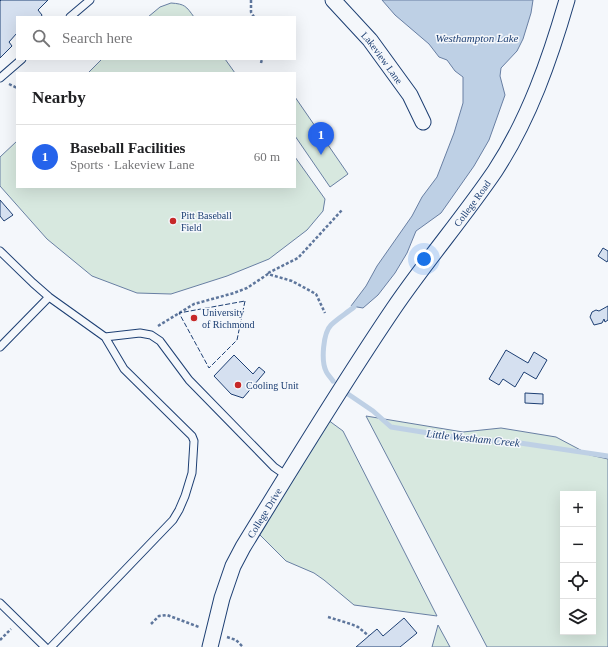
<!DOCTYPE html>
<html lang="en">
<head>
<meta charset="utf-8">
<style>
  :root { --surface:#fff; --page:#f2f2f2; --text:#202124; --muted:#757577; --line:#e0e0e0; --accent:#2563eb }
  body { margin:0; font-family:Georgia,serif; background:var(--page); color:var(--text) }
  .controls { position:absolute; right:12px; bottom:12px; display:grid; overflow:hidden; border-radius:0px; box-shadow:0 4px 16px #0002 }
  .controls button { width:36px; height:36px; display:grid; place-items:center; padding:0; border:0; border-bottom:1px solid var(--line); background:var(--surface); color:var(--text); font:20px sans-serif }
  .you { position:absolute; left:424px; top:259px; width:14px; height:14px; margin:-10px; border:3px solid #fff; border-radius:50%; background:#1a73e8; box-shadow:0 0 0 6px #1a73e833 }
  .badge { display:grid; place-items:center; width:26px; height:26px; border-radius:50%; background:var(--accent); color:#fff; font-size:13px; font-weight:700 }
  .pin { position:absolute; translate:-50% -33px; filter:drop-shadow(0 1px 2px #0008) }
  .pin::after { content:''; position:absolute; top:21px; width:14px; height:12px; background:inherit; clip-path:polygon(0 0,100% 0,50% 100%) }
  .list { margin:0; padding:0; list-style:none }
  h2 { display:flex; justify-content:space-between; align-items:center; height:52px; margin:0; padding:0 16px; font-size:17px }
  h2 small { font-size:13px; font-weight:400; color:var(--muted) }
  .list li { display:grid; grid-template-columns:26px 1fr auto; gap:12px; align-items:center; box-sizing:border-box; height:64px; padding:0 16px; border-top:1px solid var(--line) }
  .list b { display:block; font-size:15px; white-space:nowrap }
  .list p { margin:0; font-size:13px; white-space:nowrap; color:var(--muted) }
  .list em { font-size:13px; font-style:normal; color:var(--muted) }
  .icon { flex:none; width:22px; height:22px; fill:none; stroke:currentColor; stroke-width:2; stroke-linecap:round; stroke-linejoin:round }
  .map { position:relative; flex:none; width:608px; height:647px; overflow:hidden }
  .search { position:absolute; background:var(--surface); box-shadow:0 4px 16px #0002; left:16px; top:16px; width:280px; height:44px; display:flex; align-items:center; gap:10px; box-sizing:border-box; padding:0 14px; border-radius:0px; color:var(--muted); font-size:15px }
  .panel { position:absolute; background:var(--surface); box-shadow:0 4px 16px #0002; left:16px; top:72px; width:280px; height:116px; border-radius:0px }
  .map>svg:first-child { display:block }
  .green { fill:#d7e8df; stroke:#687fa3; fill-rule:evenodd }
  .water { fill:#bed0e5; stroke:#687fa3 }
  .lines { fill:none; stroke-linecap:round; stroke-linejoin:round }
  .stream { stroke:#bed0e5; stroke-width:5 }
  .building { fill:#d5e0f0; stroke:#1d3f73 }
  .service-casing { stroke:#1d3f73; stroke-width:9 }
  .minor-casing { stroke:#1d3f73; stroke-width:17 }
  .path { stroke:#5e769c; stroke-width:2.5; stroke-dasharray:3 2; stroke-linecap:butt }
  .service { stroke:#f4f7fb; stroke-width:7 }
  .minor { stroke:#f4f7fb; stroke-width:15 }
  .fence { stroke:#1d3f73; stroke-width:1; stroke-dasharray:5 2; stroke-linecap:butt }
  .poi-dot { fill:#c62828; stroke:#f4f7fb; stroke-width:1.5 }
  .labels { text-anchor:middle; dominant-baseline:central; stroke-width:3; stroke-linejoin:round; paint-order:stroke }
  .street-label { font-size:10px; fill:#1d3f73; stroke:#f4f7fb }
  .poi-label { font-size:10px; fill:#1d3f73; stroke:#f4f7fb; text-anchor:start }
  .water-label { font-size:11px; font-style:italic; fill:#1d3f73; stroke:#f4f7fb }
</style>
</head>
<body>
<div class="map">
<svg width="608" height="647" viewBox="0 0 608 647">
  <rect width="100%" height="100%" fill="#f4f7fb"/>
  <path class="green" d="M171,3C185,4 186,6 194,17H148L160,7Z
    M102,59H225L235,73H88Z
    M295,97L348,174L330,187L295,136Z
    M17,141V187H295V157L325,199L323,211L307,230L269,259L227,276L171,294L137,293L92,276L47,239L0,186V157Z
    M366,416L463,432L501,428L556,437L590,455L608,459V647H487ZM563,494H593V632H563Z
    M328,420L343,431L437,616L354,605L324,580L314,573L286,561L259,534Z
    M438,625L450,647H432Z"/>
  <path class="water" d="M382,0H533L531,13L523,39L517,51L501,68L500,76L505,95L489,140L474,166L441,213L416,231L407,253L395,273L378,295L363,308L351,306L366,286L377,266L412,216L422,197L437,177L454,133L463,103V77L455,71L447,60L439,57L429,44L395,15Z"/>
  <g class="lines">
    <path class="stream" d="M333,381C331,378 327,374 326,371C321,361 323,333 331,325C338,318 347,313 354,307
      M348,394L373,411L391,427L466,439L520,443L608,456"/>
  </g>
  <path class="building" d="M1,0H48L38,10L42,15L41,17H17V33L9,42L12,46L0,58V1Z
    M0,200L13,215L4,221L0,216Z
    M603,248L608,251V260L607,262L598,256Z
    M608,306V320L605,322L604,319L602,323L594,325L590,317L592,312L596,310L599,311Z
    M506,350L528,363L534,352L547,360L536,379L524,372L515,387L503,379L499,385L489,379Z
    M234,355L253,374L259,367L265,372L243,398L231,394L214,376Z
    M525,393L543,394V404L525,403Z
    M404,618L417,633L400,647H356L377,629L383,636Z"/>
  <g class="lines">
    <g class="service-casing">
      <path id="service" d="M70,17L90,0
        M0,78L22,59
        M0,251L33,283L49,297L105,337
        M0,347L49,297
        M0,603L45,647
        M51,647L173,520L179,510L185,496L192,473L194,441L192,436L124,369L105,337L140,333L151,335L160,341L189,380L274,467L287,476"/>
    </g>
    <g class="minor-casing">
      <g id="minor">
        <path id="s1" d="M333,0L370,40L410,95L423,122"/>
        <path id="s2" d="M210,647L222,598L233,566L243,547C292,467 341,386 394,308C426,261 463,218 495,171C529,119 550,59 567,0"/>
      </g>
    </g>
    <path class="path" d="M251,0V12L254,17
      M261,63L262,59
      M9,84L17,88
      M268,273L298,258L342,210
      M158,326L194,304L234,293L247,288L268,274L292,281L316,294L325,313
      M328,617L351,624L358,627L369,636
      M151,624L159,616L167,615L199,627
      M227,637L236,640L243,647
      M0,640L11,629"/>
    <use href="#service" class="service"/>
    <use href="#minor" class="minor"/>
    <path class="fence" d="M245,301L237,340L209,368L179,313Z"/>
  </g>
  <g class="poi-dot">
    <circle cx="173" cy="221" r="4"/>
    <circle cx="194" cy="318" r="4"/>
    <circle cx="238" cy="385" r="4"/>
  </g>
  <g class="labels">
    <g class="street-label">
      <text stroke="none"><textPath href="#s1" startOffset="76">Lakeview Lane</textPath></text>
      <text stroke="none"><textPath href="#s2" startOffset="519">College Road</textPath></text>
      <text stroke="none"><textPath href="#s2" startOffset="146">College Drive</textPath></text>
    </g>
    <g class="poi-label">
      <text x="181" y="215">Pitt Baseball<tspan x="181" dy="12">Field</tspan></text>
      <text x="202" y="312">University<tspan x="202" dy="12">of Richmond</tspan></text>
      <text x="246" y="385">Cooling Unit</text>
    </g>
    <g class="water-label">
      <text x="477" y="38">Westhampton Lake</text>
      <text transform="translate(473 438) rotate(6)">Little Westham Creek</text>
    </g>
  </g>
</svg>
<div class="controls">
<button>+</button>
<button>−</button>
<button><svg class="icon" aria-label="locate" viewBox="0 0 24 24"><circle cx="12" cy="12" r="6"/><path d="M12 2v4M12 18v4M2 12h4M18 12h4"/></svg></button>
<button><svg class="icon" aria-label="layers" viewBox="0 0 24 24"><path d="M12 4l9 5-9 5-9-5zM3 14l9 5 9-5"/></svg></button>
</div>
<div class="you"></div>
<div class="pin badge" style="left:321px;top:155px">1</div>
<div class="search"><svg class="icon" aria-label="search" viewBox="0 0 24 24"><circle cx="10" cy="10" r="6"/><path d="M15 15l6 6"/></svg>Search here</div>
<section class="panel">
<h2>Nearby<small></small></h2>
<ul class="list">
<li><span class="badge">1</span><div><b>Baseball Facilities</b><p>Sports · Lakeview Lane</p></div><em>60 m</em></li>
</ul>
</section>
</div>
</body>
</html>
